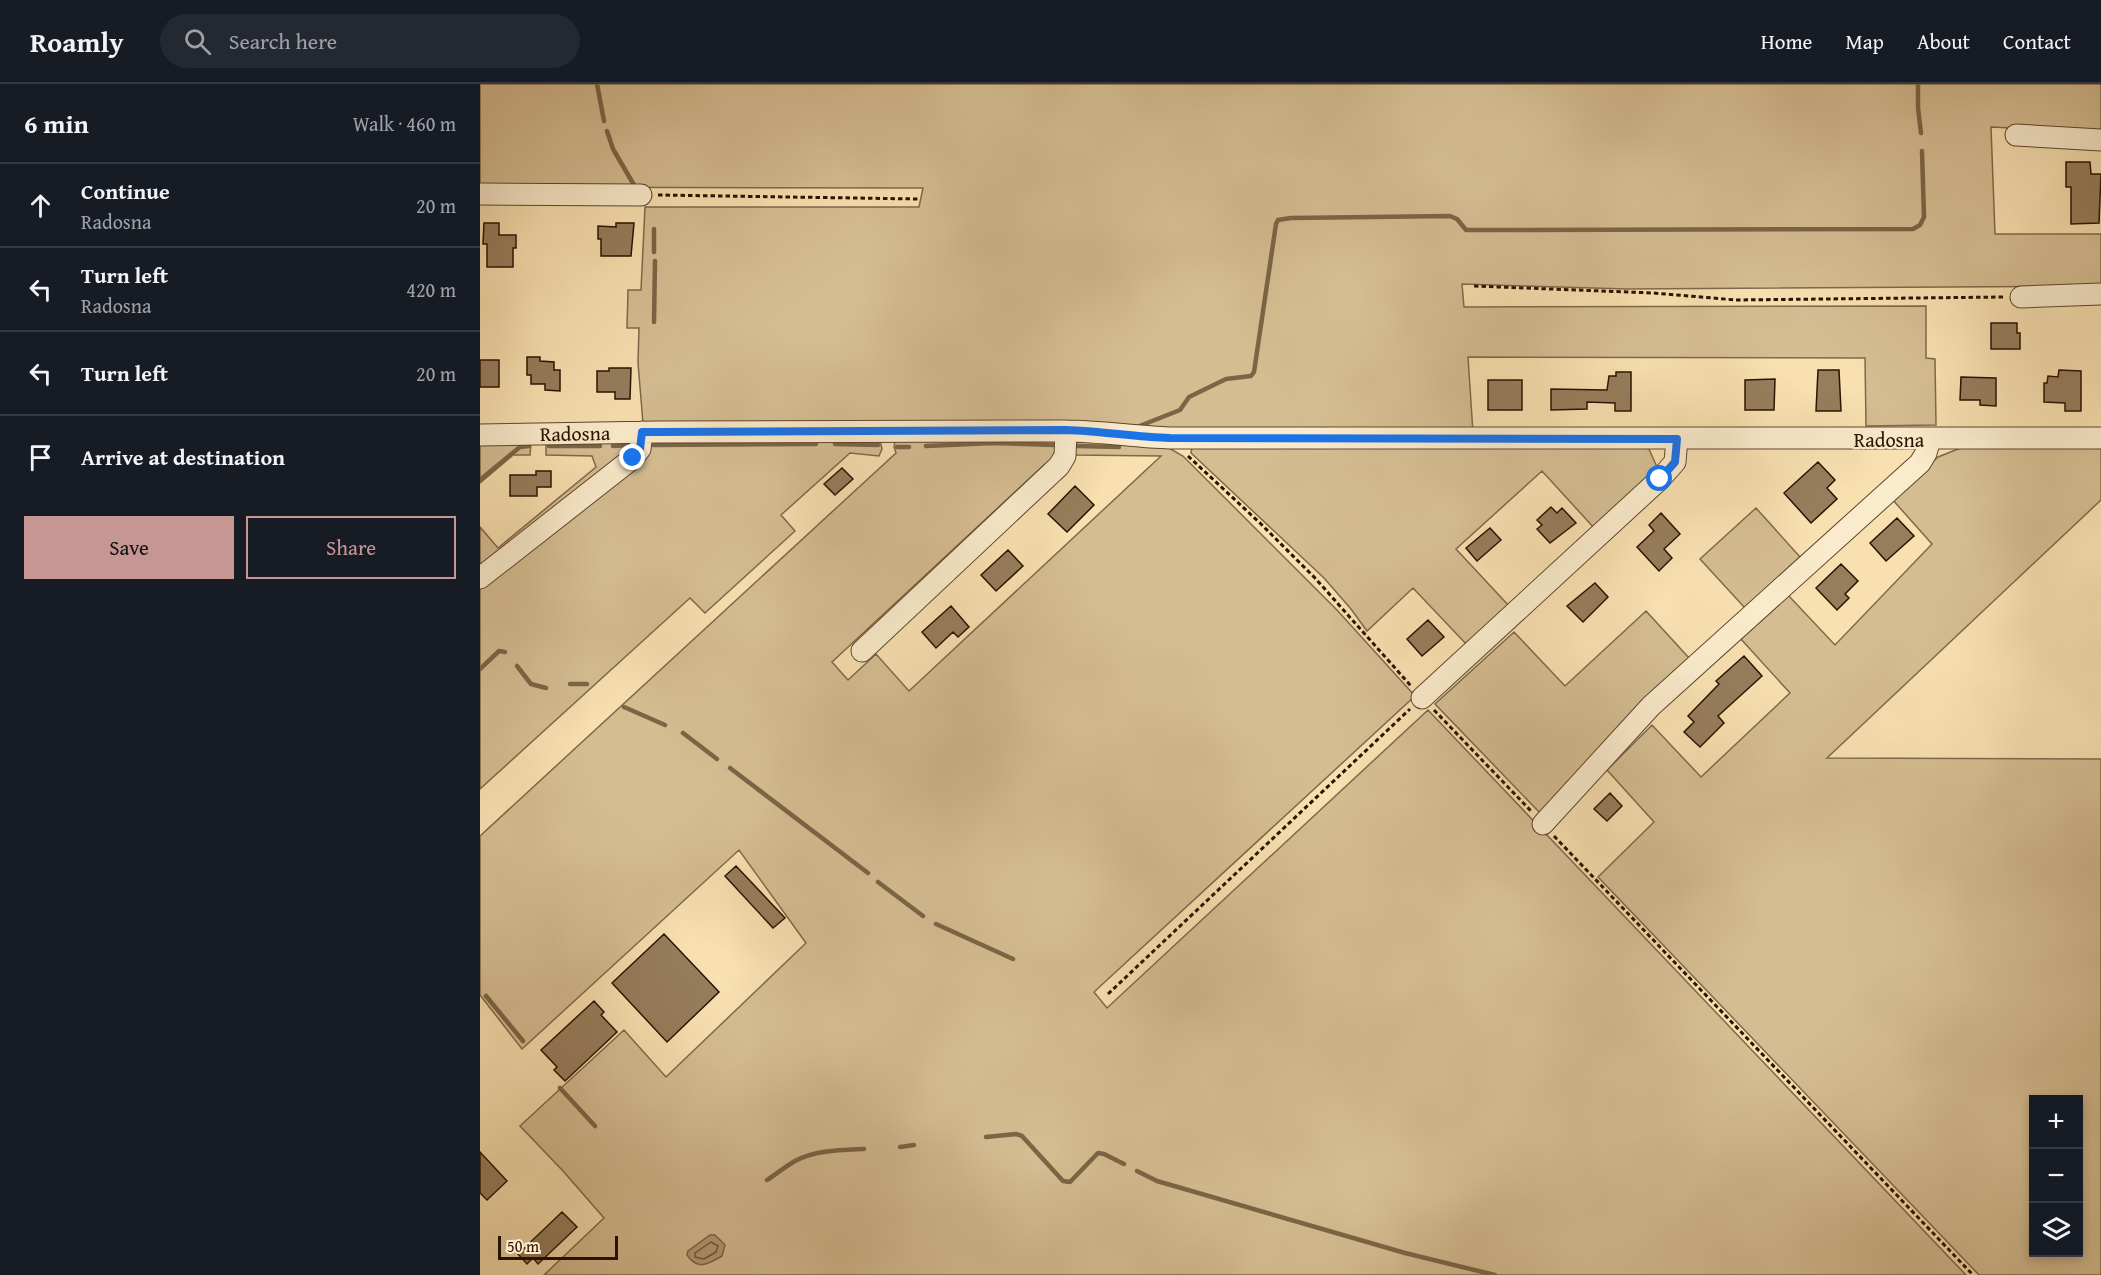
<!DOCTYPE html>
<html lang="en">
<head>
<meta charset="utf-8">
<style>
  :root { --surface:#171b24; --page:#242831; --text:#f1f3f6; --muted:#9ea1a6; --line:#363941; --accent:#c59692 }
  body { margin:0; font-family:"Gentium Book Plus",serif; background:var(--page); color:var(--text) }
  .controls { position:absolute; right:18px; bottom:18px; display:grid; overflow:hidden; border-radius:0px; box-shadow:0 3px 9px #0003 }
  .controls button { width:54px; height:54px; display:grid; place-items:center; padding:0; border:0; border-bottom:2px solid var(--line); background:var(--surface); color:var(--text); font:30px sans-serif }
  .scale { position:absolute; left:18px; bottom:15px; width:120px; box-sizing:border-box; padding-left:6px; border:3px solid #2b1201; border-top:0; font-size:16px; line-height:21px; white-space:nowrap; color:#2b1201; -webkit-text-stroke:4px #faebcc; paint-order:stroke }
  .stop { position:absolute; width:18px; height:18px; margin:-14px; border:4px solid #1a73e8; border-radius:50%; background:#fff }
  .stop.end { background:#1a73e8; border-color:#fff; box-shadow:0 2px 6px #0008 }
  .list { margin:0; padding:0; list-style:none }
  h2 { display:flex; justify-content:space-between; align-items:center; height:78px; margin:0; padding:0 24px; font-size:26px }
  h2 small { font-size:20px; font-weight:400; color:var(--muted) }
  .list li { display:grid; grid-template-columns:39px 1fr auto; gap:18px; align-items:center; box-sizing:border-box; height:84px; padding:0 24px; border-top:2px solid var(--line) }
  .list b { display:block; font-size:22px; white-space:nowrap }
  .list p { margin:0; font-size:20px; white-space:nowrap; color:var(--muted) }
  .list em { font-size:20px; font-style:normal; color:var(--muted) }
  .actions { display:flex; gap:12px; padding:18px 24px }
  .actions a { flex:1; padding:14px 0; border:2px solid var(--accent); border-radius:0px; text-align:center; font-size:21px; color:var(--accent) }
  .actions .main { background:var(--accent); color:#111 }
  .icon { flex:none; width:33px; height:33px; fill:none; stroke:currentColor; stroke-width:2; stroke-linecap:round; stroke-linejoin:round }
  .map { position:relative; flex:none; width:1621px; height:1191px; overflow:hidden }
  header { display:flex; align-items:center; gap:36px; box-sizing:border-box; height:84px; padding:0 30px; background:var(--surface); border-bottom:2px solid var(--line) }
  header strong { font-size:28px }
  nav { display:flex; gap:33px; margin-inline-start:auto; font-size:21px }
  .search { width:420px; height:54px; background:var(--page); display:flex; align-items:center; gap:15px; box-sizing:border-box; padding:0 21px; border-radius:33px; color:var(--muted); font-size:22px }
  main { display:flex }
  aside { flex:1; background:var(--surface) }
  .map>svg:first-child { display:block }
  .green { fill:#d5bd92; stroke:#80684a; stroke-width:1.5; fill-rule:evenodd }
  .water { fill:#b29a74; stroke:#7c6446; stroke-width:1.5 }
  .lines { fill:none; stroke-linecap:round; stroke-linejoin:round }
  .shore { stroke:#6e563a; stroke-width:1.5 }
  .stream { stroke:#7c6446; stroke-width:4.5 }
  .building { fill:#967d5c; stroke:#2b1201; stroke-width:1.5 }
  .minor-casing { stroke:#5e462d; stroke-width:23 }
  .path { stroke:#2b1201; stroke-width:3; stroke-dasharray:4.5 3; stroke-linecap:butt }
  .minor { stroke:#faebcc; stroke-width:21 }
  .route { stroke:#1a73e8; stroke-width:8 }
  .labels { text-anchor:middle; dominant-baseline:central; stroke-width:4.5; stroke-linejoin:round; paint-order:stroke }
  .street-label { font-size:20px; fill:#2b1201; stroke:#faebcc }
</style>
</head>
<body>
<header>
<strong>Roamly</strong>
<div class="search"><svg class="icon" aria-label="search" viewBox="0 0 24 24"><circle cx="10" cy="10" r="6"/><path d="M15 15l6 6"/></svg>Search here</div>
<nav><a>Home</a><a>Map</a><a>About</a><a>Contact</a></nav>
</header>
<main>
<aside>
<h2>6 min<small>Walk · 460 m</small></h2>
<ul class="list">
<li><svg class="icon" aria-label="ahead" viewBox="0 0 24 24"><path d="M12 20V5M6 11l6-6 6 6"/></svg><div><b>Continue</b><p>Radosna</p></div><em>20 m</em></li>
<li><svg class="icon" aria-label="left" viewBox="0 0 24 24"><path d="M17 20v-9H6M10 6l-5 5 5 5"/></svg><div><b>Turn left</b><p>Radosna</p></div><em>420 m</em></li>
<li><svg class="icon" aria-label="left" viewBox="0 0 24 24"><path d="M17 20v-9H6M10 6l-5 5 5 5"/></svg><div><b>Turn left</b></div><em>20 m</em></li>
<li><svg class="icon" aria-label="arrive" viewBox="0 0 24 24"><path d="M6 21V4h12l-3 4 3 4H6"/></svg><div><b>Arrive at destination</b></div></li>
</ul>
<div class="actions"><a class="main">Save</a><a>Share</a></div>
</aside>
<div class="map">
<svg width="1621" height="1191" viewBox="0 0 1621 1191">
  <rect width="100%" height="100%" fill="#f8e0b0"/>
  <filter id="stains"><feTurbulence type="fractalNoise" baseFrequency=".00333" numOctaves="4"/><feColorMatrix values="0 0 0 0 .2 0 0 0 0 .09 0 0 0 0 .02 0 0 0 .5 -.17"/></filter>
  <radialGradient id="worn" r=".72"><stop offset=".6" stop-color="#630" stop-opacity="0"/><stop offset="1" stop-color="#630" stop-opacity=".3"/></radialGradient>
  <path class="green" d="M0,0H1621V48L1511,43L1515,150H1621V202L1147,205L982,200L984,223L1446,222V274L1455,275L1456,341L1386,342L1385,274L988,273L993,349L163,339L158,279L159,244H147L148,206H161L165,123H439L443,104L0,103Z
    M577,352L579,372L565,380L352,578L368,596L396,570L429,607L681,372L593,371L594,358L600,352L689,364L703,372L857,526L935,612L614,908L627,924L948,626L1486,1191H64L124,1134L83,1087L40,1042L144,946L186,993L326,859L259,766L42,965L0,911V752L416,369L414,363L415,357Z
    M152,354L157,360L0,490V443L18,464L116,383L112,372L66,371V355Z
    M400,356L402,365L399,372L370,369L301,431L315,447L225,529L210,514L0,705V503L167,358Z
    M0,358H51L50,371H33L0,399Z
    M1621,360V416L1347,674L1621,675V1191H1499L1118,793L1174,738L1127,686L1172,641L1221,693L1310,609L1260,554L1308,511L1355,561L1452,460L1412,415L1458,373L1488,361ZM1554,1016H1598V1168H1554Z
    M712,362H1159L1169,365L1177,383L1115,445L1062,387L976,465L1030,523L988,562L933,504L887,547L871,525L844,494L711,369Z
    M1276,424L1320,473L1265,524L1220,475Z
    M1166,527L1210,575L1060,729L955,620L1034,548L1085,602Z"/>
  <path class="water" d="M230,1151H235L245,1161L242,1172C228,1180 218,1187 207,1171L208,1167Z"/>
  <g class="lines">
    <path class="shore" d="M231,1158L238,1162L236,1168L224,1175L215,1173V1169Z"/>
    <path class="stream" d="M117,0L124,37
      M1438,0V24L1441,49
      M127,47L133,65L154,101
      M174,145V168
      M174,238L175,177
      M657,343L700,326L709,313L746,295L771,292L774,288L796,140L798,136L811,134L970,132L977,135L986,146H993L1433,145L1440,141L1444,133L1442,67
      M173,357V361L336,360
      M355,360L398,361
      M69,362H120
      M133,362L149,361
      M446,362L514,359L575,361
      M597,362L639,363
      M417,363H429
      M0,396L40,363L49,362
      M37,582L51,600L66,604
      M0,585L19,567L25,568
      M90,600H107
      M144,623L185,641
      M203,649L237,675
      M250,684L388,789
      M398,798L443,832
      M456,840L533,875
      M6,912L43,957
      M80,1004L115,1042
      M506,1053L536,1050L542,1052L583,1097L590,1098L618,1069L624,1070L644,1080
      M420,1063L434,1061
      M657,1087L677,1097L925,1169L1015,1191
      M287,1096C296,1090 305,1083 315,1077C335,1066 361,1066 384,1065"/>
  </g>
  <path class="building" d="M1586,78H1610L1611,90H1621L1619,139L1591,140V103H1586Z
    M4,139H19V151H36V164H33V183H7V160H3Z
    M136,139H154L151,172H121V155H118V142L136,143Z
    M1511,239H1537V249H1540V265H1511Z
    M47,273H60V277L74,278V286H80V307L65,306V300H51V291H47Z
    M0,276H19V303H0Z
    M129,284H151L150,315H135V308H117V287H129Z
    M1338,286H1359L1361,327H1336Z
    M1579,286L1601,287V327H1585V319L1564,318V299H1567L1568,292L1578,293Z
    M1136,288H1151V327H1135V319L1107,318V325L1071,326V305L1127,306L1129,292H1136Z
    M1481,293L1516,294V322L1500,321V316H1480Z
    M1295,295L1294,326H1265V296Z
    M1008,296H1042V326H1008Z
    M1338,378L1355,396L1347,404L1357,415L1331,439L1304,409Z
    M362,384L373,395L355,411L344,400Z
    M56,387H71V403H57V412H30V391H56Z
    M595,402L614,421L587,448L568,430Z
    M1071,423L1077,429L1082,424L1096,439L1070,459L1057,445L1062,441L1057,436Z
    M1181,429L1200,450L1184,465L1192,474L1179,487L1157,463L1174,447L1169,441Z
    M1417,434L1434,452L1406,477L1390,459Z
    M1010,444L1021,456L997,477L986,464Z
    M528,466L543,482L516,507L501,491Z
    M1361,480L1378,497L1365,510L1369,514L1357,526L1336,504Z
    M1115,499L1128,513L1103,538L1087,522Z
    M471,522L489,543L478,553L473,548L456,564L442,548Z
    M948,536L964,553L942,572L927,555Z
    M1264,572L1282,592L1238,632L1244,639L1220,663L1204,648L1214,638L1208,632L1239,600L1236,597Z
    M1130,709L1142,722L1127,737L1114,725Z
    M256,782L305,834L293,844L245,792Z
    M184,850L239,908L187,958L132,899Z
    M114,917L124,928L121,931L137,948L85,997L74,986L77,983L61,966Z
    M0,1068L27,1097L7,1116L0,1109Z
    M82,1128L97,1143L58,1180L53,1174L47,1180L38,1170Z"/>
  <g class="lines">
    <g class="minor-casing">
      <path id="minor" d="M1536,51L1621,56
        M0,110L161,111
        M1541,213L1621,210
        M0,351L177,348L586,347C621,347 655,353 690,354H1621
        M0,494L153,374L160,365L162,348
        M382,567L579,382L585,372L586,347
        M942,614L1180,395L1195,378L1197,355
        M1063,740L1171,622L1440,379L1446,369L1450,355"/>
    </g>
    <path class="path" d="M178,111L439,115
      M994,202L1173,209L1256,216L1523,213
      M708,372L781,440L835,494L931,602
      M954,626L1051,727
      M1074,752L1493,1191
      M628,910L930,625"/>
    <use href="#minor" class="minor"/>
  </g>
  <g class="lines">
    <path class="route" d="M153,374L160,365L162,348H177L586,346C621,347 655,353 690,354L1197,355L1195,378L1180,395"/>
  </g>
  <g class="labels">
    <g class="street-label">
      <text transform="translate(95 349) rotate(-1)">Radosna</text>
      <text x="1409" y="355">Radosna</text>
    </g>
  </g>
  <rect width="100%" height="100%" filter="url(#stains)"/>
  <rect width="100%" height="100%" fill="url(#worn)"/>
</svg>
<div class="controls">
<button>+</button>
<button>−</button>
<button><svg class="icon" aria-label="layers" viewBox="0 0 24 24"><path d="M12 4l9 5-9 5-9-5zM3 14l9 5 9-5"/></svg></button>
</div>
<div class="scale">50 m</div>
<div class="stop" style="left:1180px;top:395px"></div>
<div class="stop end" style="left:153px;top:374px"></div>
</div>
</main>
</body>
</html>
